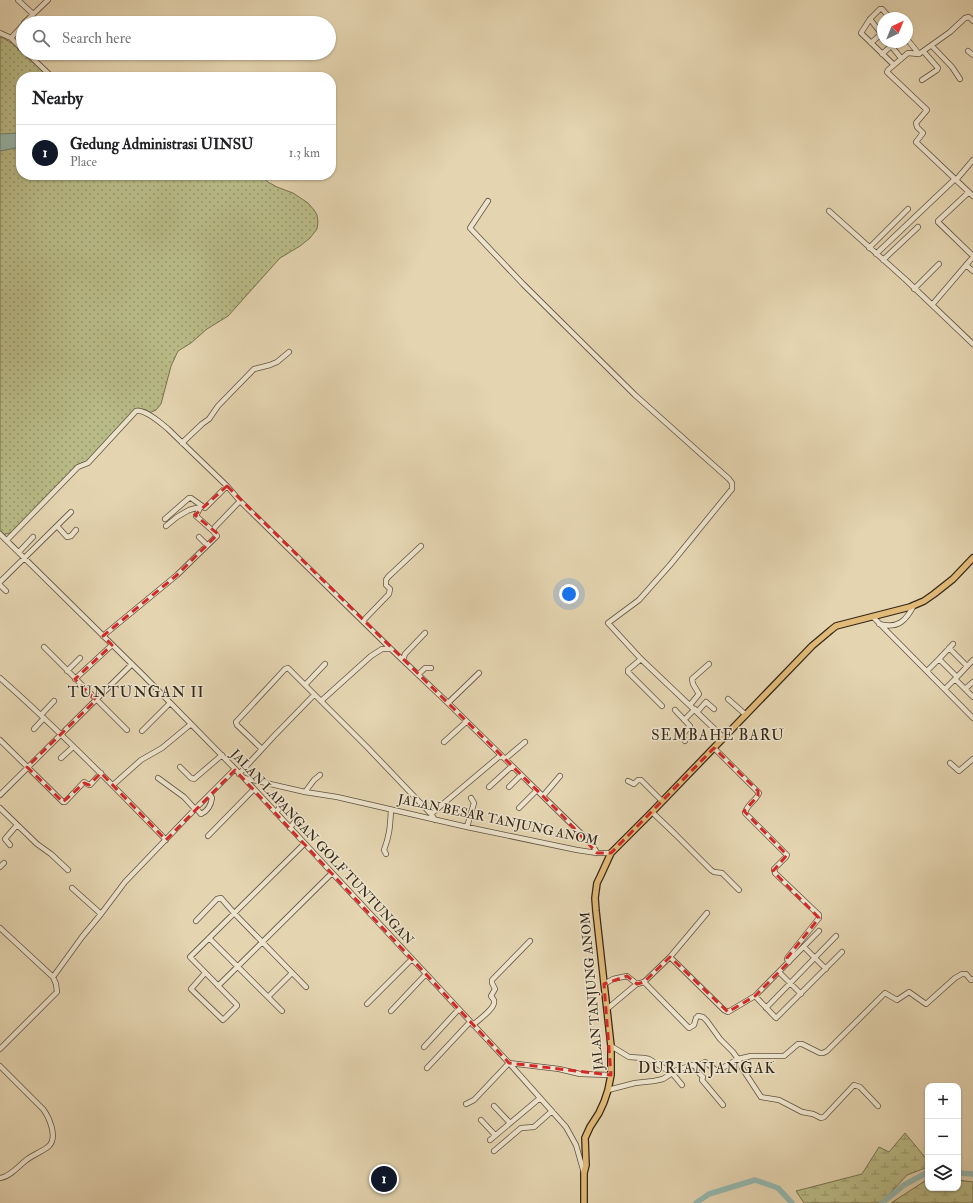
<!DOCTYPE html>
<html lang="en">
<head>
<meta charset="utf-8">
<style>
  :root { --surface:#fff; --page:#f6f6f6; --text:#202124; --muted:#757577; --line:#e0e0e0; --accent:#111827 }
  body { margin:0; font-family:"IM FELL Double Pica",serif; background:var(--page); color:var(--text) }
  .controls { position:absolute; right:12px; bottom:12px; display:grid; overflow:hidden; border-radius:8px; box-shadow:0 1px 3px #0004 }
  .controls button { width:36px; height:36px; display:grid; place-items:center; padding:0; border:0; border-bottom:1px solid var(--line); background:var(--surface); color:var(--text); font:20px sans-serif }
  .compass { position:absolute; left:877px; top:12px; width:36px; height:36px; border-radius:50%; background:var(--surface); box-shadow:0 1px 3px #0004; rotate:43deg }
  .you { position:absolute; left:569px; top:594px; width:14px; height:14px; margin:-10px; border:3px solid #fff; border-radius:50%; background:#1a73e8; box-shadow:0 0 0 6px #1a73e833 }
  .badge { display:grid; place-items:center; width:26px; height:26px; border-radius:50%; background:var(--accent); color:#fff; font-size:13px; font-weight:700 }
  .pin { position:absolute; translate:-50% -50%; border:2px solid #fff; box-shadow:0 1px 4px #0006 }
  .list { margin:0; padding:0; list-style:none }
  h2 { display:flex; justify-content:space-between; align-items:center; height:52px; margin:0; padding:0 16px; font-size:17px }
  h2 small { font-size:13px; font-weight:400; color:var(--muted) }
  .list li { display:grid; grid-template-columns:26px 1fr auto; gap:12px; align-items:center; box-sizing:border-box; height:56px; padding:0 16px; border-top:1px solid var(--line) }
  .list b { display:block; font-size:15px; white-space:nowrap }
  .list p { margin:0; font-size:13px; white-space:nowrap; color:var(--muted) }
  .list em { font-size:13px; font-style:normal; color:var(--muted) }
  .icon { flex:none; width:22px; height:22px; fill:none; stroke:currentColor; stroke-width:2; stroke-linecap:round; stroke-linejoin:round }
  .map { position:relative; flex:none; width:973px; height:1203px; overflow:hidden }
  .search { position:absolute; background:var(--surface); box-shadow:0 1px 3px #0004; left:16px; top:16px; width:320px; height:44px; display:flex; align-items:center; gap:10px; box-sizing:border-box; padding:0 14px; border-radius:22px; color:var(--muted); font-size:15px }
  .panel { position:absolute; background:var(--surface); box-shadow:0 1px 3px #0004; left:16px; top:72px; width:320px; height:108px; border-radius:16px }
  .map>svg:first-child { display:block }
  .grass { fill:url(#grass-dots); stroke:#767250 }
  .wetland { fill:url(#wetland-marsh); stroke:#767250 }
  .water { fill:#95b8af; stroke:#6e7e73 }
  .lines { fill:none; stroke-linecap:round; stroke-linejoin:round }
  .river { stroke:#95b8af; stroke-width:5.5 }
  .minor-casing { stroke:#5f5340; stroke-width:6 }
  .major-casing { stroke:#33281a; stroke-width:8 }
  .minor { stroke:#ede3cc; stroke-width:4.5 }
  .major { stroke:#e2ba78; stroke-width:5.5 }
  .marked { fill:none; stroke:#d62828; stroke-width:3; stroke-dasharray:8 5; stroke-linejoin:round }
  .labels { text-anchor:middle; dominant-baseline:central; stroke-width:3; stroke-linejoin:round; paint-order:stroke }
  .street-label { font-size:13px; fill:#33281a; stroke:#ede3cc }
  .quarter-label { font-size:15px; letter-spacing:1px; fill:#33281a; stroke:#ede3cc }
</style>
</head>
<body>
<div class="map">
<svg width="973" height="1203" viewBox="0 0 973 1203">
  <defs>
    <pattern id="grass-dots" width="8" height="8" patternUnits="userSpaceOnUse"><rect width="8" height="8" fill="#b9bb87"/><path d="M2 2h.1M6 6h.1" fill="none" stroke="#97986e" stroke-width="1.8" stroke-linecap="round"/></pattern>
    <pattern id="wetland-marsh" width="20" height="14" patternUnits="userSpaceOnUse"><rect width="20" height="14" fill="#b9bb87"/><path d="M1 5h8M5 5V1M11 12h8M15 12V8" fill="none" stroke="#97986e"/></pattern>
  </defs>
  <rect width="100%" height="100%" fill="#e4d4b0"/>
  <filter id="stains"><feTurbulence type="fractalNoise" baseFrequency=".005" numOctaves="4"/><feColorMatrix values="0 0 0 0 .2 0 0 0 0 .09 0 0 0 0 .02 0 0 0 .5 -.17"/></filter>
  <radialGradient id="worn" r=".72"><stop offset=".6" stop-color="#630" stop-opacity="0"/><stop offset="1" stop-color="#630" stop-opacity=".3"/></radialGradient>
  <path class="grass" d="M0,37C14,41 37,66 49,77H21V175H260L268,182L277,187L293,193L308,203L314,210L317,215L318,222L317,229L310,238L300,246L280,258L228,316L207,329L191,343L178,351L171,366L161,404L156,410L149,413L139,408L135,409L88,461L79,464L15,530C10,533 6,535 0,534Z"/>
  <path class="wetland" d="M905,1133L928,1161V1167L907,1175L881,1203H804L796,1191L862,1174L879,1147L889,1152Z
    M928,1179V1188H958V1180L973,1182V1203H891Z"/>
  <path class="water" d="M21,133V147L0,151V134Z"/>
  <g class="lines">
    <path class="river" d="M958,1173L973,1174
      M696,1203L709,1194L755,1180L778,1188L792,1203
      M882,1203L904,1185L928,1172"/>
    <g class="minor-casing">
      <path id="minor" d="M18,0L33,14
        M890,18L882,9H880L870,19L861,33L894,65
        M870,19L883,36
        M24,23L48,0
        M23,25L11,38L23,50
        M0,33L11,38
        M907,39L919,54
        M888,42L901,58
        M871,43L881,34
        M932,46L952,67L960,79
        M968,51L973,55
        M27,53L52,77
        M882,54L891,46
        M919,54L908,53L888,70L887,72L927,110L916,123L917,127L923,133L916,142L973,196
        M919,54L950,32L965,18L969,17L973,21
        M114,77L116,76
        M922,80L937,70L938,68L924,52
        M956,180L973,160
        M969,192L938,221V222L973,256
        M488,201L470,228L523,284L635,395L729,479L732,483V489L670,565L639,600L608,623L641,659L724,738
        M829,211L906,280L973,344
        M869,248L908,209
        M876,254L955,179
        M883,260L918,227
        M966,265L973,271
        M914,289L939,264
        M932,305L973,257
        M182,443L202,424L209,419L218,406L254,369L270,365L277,362L289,352
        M165,519L189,498H191L205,508L227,486
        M57,526L67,537L71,536L76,530
        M166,526L177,517L189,510L200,507
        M213,531L215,527L240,501
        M0,534L144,676L243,777L509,1063L566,1127L576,1145L584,1173
        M199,537L207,545
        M7,540L78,467L88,463L136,411C145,409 161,423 168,429L227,486L240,501L391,649L448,703L559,812L592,844L597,853
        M19,552L33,537
        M0,582L71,512
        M0,585L6,591
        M873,617L973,718
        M363,621L389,594L390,589L386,585V580L388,577L421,546
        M879,624C898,629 906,621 914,605
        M103,636L115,626L177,575L217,536L213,531L196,516L200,508
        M44,647L127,730
        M949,648L967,666
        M641,659L628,670V672L662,706
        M939,659L953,644
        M403,660L405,654L425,633
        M67,671L80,658
        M927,671L939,659L957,677L945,689
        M418,675L425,668H431
        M957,677L973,660
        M0,678C58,729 112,784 166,840
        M75,679L112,645
        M955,679L973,697
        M305,685L325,664
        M965,689L973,682
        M728,699L746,715
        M321,701L371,656L382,649H391
        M448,703L479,673
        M690,705L699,694L693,684L692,679L709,664
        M675,710L690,726L682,735L685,741
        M697,712L706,702L714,709
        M41,715L54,701
        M684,720L695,709
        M34,729L44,718
        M142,731L170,703
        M0,740L63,802H65L84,782L89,785H90L101,773
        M444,742L466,722
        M714,748L759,793C756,801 747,804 745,813L787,855L786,857L774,869L775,873L819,915V918L788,957L787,959L789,962
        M262,749L237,725L236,722L285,669L288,668L367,747L431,814L435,820
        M61,758L73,747
        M505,759L525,742
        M950,763L959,771L973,759
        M180,767L191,778L194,779L222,755
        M239,774L274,736L314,695
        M158,778L184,797L195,809
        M244,778L305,792L337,797L467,827L577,850L597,853H611
        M628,781L634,784L638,780H641L662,801
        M113,785L141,760L162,748L191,724
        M489,787L512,766
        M509,787L521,775
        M305,792L314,780L320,775
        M0,795L132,664
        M543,796L560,776
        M0,808L37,844L51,854L68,870
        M196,808L201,814C208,811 211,805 212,798L210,795
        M519,808L537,790
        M652,812L675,834L711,870L714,872L722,873L739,890
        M276,813L281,805
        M431,814L501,755
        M467,827L474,803L471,798
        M290,828L298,817
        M208,836L254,789
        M10,845L5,839L17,825
        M386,854L384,850C390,834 390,826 391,810
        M0,867L4,863
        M72,888L101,914
        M196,921L217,899L221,898L234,913L306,987
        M0,928L53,977L56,984L57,992L0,1049
        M209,938L282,1011
        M804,947L826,969
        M670,957L724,1010L728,1012L755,996L819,931
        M779,972L801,994
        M205,973L191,989L223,1020L237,1006V1005L190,957L304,844
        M53,977L82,937L101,914L125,882L196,808L235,769
        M644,982L689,1028L694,1025L696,1018L698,1016L703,1017L707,1021L720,1039L733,1052L738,1059L742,1068L761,1097L779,1100L802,1112L813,1114L821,1118L824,1117L854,1085L860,1087L878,1106
        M604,984L613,979L627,976L637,984
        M218,986L332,873
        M755,996L776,1018L842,952
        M268,997L292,973
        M367,1004L412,959
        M766,1008L836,936
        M607,1009L632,988L637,984L644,982L670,957L707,913
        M391,1011L426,974
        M473,1025C477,1021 496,1008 494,1001C494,999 492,998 491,996L495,989L492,983V980L530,941
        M611,1046L629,1057L644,1058L649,1059L672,1073L682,1085
        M424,1047L458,1010
        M0,1066L43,1109C49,1117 58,1137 49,1146C42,1152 32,1155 25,1161C18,1167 9,1177 0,1178
        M696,1067L705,1062L717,1071L738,1059L751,1056H784L798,1044H802L820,1053H823L827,1051L885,993L897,1000L909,992L926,1004L955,978L962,974H966L971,980L973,979
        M427,1068L470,1022
        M608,1090L635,1083L654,1081L663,1079L677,1070L693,1065L696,1067L697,1071L703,1077L702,1080L723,1105
        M466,1104L474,1100L509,1063L559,1069L580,1074L611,1075
        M494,1106L510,1123
        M481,1120L495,1135
        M490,1140L540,1098
        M494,1151L521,1128L534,1127L552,1111"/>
    </g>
    <g class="major-casing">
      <path id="major" d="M584,1203V1173L586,1165L585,1138L590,1127L599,1113L604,1102L608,1090L611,1075V1046L596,911L595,898L597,883L600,877L611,853L652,812L812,646L831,630L836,626L910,607L924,601L934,594L953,579L973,558"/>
    </g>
    <use href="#minor" class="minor"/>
    <use href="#major" class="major"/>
  </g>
  <path class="marked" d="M227,486L559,812L597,853H611L714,748L758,791V796L744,811L787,855L773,871L819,918L787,958L788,963L755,996L728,1012L670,957L644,982L637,984L627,976L604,984L611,1075L509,1063L235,770L166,840L101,773L89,785L84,783L63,802L27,767L96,700L75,679L112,645L103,636L177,575L218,534L195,515Z"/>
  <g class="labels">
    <g class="street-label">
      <text transform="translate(498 820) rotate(12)">JALAN BESAR TANJUNG ANOM</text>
      <text transform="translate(322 847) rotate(47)">JALAN LAPANGAN GOLF TUNTUNGAN</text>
      <text transform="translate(592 991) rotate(-95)">JALAN TANJUNG ANOM</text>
    </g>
    <g class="quarter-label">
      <text x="136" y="692">TUNTUNGAN II</text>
      <text x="718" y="735">SEMBAHE BARU</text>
      <text x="707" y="1068">DURIANJANGAK</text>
    </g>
  </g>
  <rect width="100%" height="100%" filter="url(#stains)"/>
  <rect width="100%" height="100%" fill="url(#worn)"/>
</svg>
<div class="controls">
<button>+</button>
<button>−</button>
<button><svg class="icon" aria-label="layers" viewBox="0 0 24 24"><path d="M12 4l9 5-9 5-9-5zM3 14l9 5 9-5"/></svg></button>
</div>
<svg class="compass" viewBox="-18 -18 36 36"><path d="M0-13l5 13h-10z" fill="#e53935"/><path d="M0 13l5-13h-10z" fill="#757577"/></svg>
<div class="you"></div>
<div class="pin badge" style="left:384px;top:1179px">1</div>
<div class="search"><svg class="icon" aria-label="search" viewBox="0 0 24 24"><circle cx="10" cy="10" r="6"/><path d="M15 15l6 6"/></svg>Search here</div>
<section class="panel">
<h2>Nearby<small></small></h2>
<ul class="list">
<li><span class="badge">1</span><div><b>Gedung Administrasi UINSU</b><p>Place</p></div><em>1.3 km</em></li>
</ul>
</section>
</div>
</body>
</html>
